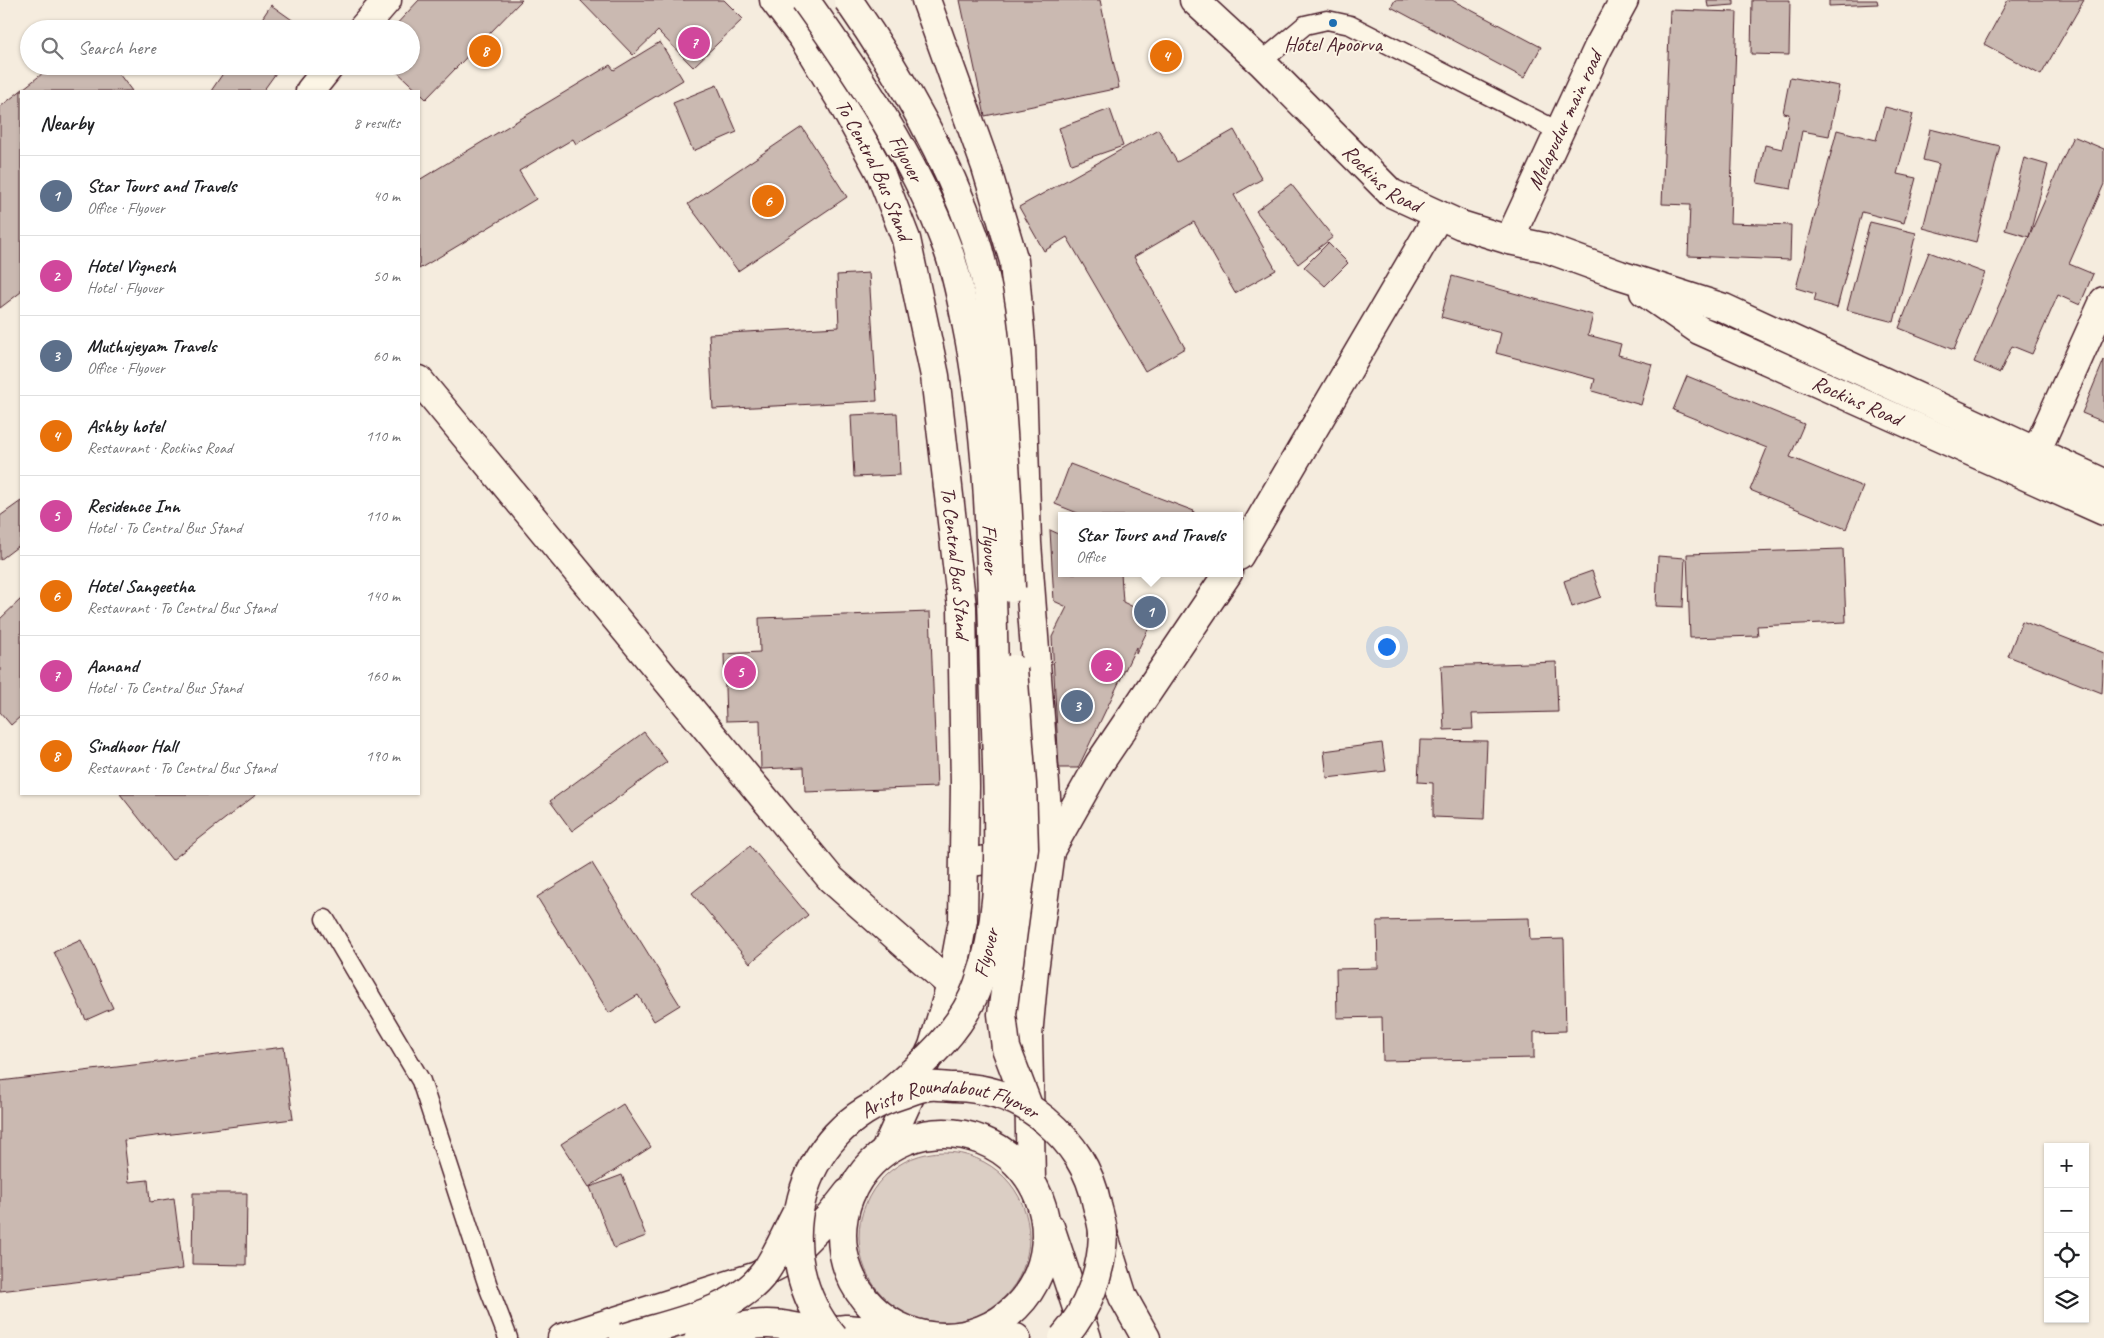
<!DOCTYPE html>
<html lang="en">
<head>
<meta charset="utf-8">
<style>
  :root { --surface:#fff; --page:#f2f2f2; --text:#202124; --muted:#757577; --line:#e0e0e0; --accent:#1f6fb2 }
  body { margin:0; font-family:Caveat,sans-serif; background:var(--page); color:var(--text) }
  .controls { position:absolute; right:15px; bottom:15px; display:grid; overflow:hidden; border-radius:0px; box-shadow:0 1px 4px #0004 }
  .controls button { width:45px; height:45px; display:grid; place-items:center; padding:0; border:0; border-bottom:1px solid var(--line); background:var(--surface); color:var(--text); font:25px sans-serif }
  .you { position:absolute; left:1386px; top:646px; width:18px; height:18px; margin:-12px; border:4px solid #fff; border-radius:50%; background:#1a73e8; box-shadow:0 0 0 8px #1a73e833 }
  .badge { display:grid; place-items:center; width:32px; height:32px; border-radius:50%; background:var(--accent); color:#fff; font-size:16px; font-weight:700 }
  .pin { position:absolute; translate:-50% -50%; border:2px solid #fff; box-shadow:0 1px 5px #0006 }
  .popup { position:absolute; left:1058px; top:512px; width:185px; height:65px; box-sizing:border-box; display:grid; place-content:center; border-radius:0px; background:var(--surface); filter:drop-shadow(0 1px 4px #0005); font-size:16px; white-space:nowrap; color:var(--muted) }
  .popup b { font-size:19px; color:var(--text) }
  .popup::after { content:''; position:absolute; left:50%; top:100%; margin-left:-10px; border:10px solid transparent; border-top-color:var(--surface) }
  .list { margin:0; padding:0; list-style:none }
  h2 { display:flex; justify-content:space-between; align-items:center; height:65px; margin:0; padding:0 20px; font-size:21px }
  h2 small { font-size:16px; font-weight:400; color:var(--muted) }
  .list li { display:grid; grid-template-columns:32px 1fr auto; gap:15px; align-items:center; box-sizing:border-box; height:80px; padding:0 20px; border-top:1px solid var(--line) }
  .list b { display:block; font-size:19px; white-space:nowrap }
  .list p { margin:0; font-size:16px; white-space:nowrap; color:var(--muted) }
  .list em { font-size:16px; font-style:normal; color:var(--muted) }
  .icon { flex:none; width:28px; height:28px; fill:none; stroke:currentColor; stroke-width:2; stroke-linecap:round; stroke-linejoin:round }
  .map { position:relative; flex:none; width:2104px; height:1338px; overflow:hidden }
  .search { position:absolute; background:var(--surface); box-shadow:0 1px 4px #0004; left:20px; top:20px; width:400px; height:55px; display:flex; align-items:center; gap:12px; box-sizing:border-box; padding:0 18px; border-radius:28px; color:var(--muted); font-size:19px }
  .panel { position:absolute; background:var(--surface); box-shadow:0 1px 4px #0004; left:20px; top:90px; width:400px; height:705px; border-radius:0px }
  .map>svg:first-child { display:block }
  .green { fill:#dbcec4; stroke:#927678 }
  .building { fill:#cab9b1; stroke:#4a1f2b }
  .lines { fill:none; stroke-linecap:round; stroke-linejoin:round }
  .service-casing { stroke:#4a1f2b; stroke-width:21 }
  .minor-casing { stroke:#4a1f2b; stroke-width:31 }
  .tertiary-casing { stroke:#4a1f2b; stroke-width:31 }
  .secondary-casing { stroke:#4a1f2b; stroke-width:31 }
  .primary-casing { stroke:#4a1f2b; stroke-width:31 }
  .service { stroke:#fcf5e5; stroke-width:18 }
  .minor { stroke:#fcf5e5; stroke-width:28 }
  .tertiary { stroke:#fcf5e5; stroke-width:28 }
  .secondary { stroke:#fcf5e5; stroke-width:28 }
  .primary { stroke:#fcf5e5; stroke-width:28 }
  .secondary-bridge-casing { stroke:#4a1f2b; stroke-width:31; stroke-linecap:butt }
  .trunk-bridge-casing { stroke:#4a1f2b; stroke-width:31; stroke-linecap:butt }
  .secondary-bridge { stroke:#fcf5e5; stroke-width:28 }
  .trunk-bridge { stroke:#fcf5e5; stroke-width:28 }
  .poi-dot { fill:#1f6fb2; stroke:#fcf5e5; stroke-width:2 }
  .labels { text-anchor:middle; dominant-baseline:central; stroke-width:4; stroke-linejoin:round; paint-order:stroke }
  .poi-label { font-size:21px; fill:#4a1f2b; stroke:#fcf5e5 }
  .street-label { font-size:21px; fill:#4a1f2b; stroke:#fcf5e5 }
</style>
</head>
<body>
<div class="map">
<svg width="2104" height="1338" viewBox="0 0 2104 1338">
  <rect width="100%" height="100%" fill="#f5ecde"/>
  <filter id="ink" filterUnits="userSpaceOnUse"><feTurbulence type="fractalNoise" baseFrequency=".02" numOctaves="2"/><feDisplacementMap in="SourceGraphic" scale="10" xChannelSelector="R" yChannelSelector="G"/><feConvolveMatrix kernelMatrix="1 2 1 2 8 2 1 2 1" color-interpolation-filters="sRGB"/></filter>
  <g filter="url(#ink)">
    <path class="green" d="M859 1237a85 85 0 1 1 170 0a85 85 0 1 1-170 0Z"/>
    <path class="building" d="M419,0H522L426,99L391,66H411V29H392Z
      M580,0H724L743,19L693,67L658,31L633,55Z
      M960,0H1100L1119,88L985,116Z
      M1395,0H1452L1541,47L1524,78L1391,7Z
      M1707,0H1734V5L1708,7Z
      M1752,0H1790L1789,55L1751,54Z
      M1829,0H1877L1878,4L1829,6Z
      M2008,0H2084L2041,75L1984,44Z
      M271,5L305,29H255Z
      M1670,10L1737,12L1730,223L1791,225L1790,260L1688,256L1690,205L1662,204Z
      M660,42L683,80L576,144L573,139L519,171L536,199L419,269V180L610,65L614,70Z
      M52,66H113L132,91H21V292L0,308V107Z
      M228,66H281L263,91H211Z
      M1790,77L1839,86L1829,136L1802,131L1791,189L1757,183L1765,145L1782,149L1789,114L1783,113Z
      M717,85L737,132L693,151L673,103Z
      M1885,107L1913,114L1897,174L1916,178L1904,223L1862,212L1837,308L1814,301L1816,294L1796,288L1837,130L1876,140Z
      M1110,109L1123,146L1071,164L1059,128Z
      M802,127L847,197L738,271L688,204Z
      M1158,129L1177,162L1234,130L1262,179L1234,195L1276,270L1235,293L1194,222L1134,257L1185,348L1145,371L1067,237L1044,251L1019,207Z
      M1930,129L2000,146L1976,242L1923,228L1939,164L1923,160Z
      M2073,136L2104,149V184L2069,264L2093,274L2080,305L2058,295L2032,354L2012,346L2000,373L1974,362Z
      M2024,158L2048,165L2029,237L2005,230Z
      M1291,184L1333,237L1298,264L1256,211Z
      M1870,222L1916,233L1894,322L1847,310Z
      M1328,243L1348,263L1325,286L1304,267Z
      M1929,252L1985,273L1954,350L1899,328Z
      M869,273L877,401L713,409L709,334L839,327L837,275Z
      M1452,276L1593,315L1588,335L1621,344L1618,355L1652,364L1641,405L1592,391L1595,379L1496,353L1501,333L1441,317Z
      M2104,360V422L2082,413Z
      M1687,376L1804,424L1790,457L1863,487L1846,529L1750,490L1767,448L1673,410Z
      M897,413L900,475L854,477L851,415Z
      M1070,464L1194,511L1192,516H1085L1055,504Z
      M21,501V544L0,560V516Z
      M1050,530L1061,535V573H1121L1123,602L1154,617L1136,654V647L1078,768H1059L1052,637L1067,607L1054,601Z
      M1843,549L1846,622L1757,626L1758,636L1690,638L1687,554Z
      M1658,556L1685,558L1683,607L1656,606Z
      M1592,571L1601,597L1572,607L1564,581Z
      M21,599V716L11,725L0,712V619Z
      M930,612L937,787L805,792L804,767L761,769L760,720L726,721L724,654L760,652L759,618Z
      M2022,621L2104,653L2102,693L2008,656Z
      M1556,662L1558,712L1472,714L1473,729L1444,730L1441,666Z
      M644,732L667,762L572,831L550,801Z
      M1420,740L1487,741L1484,819L1433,817V783L1418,782Z
      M1382,743L1386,771L1327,778L1324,751Z
      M120,794H257L172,860Z
      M750,846L808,915L750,963L692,893Z
      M592,863L680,1005L654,1021L638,995L609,1013L537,897Z
      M1529,918L1530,940L1564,939L1566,1031L1534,1032V1058L1383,1061L1382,1017L1337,1018L1336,969L1378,968L1377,921Z
      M81,940L113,1008L86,1020L54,952Z
      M284,1047L293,1119L124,1140L129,1182L148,1180L150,1202L174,1198L183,1269L0,1291V1081Z
      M623,1104L651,1147L589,1187L561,1144Z
      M622,1175L646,1236L614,1248L590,1187Z
      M193,1193H247L246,1265L192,1264Z"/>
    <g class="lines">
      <g class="service-casing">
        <path id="service" d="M1261,62L1305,25L1327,20L1350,25L1560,132
          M325,919L421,1081L488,1286L508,1338"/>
      </g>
      <g class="minor-casing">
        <path id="minor" d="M362,29L387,0
          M310,91L330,66
          M419,380L831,879L951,985
          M2036,452L2104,301
          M1239,556L1439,215
          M1050,851L1099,764L1228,573"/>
      </g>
      <g class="tertiary-casing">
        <g id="tertiary">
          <path id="s1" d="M774,0L803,38L840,99L880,172L906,239L935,376L962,607L965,786L963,920L951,985L933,1046L885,1151"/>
          <path d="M926,0L986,167L1014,261L1021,344L1027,543L1050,851L1034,971L1028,1036L1031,1180"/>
          <path id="s2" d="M1509,240L1598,48L1624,0"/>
        </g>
      </g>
      <g class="secondary-casing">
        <g id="secondary">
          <path id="s3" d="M1194,0L1261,62L1391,193L1461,225L1509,240L1543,247L1620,275L1724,308L2104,483"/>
          <path id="s4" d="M1644,292L1699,330L2104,511"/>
          <path d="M965,863L1050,851"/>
        </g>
      </g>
      <g class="primary-casing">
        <path id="primary" d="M842 1235a102 102 0 1 1 204 0a102 102 0 1 1-204 0Z
          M1050,1227L1087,1338
          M1103,1233L1123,1297L1146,1338
          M971,1336L1016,1338
          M562,1338L757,1276L784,1262L830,1216L848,1193
          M768,1338L846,1329L909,1334"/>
      </g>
      <use href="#service" class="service"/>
      <use href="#minor" class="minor"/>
      <use href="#tertiary" class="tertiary"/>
      <use href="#secondary" class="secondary"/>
      <use href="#primary" class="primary"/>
      <g class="secondary-bridge-casing">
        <g id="secondary-bridge">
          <path id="s5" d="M805,0C860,77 914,158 947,247C956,271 961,297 966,322C990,437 991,556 994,672C996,718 997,763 998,809C999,870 999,927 978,985C960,1035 917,1068 879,1102"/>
          <path d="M848,0C899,73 944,151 974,236C991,287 995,339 1000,392C1005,457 1009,523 1011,588"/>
          <path d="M1013,669L1022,784L1024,848L1002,1014L1006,1048L1028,1106"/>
        </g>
      </g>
      <g class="trunk-bridge-casing">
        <g id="trunk-bridge">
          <path d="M624,1338C670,1323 735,1313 765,1272C777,1255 786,1233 796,1214"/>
          <path d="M699,1338C755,1320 777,1319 833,1337"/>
          <path id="s6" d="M834,1338C765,1256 795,1128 900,1095C909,1092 919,1087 929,1086C937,1085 947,1087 955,1087C989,1088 1019,1098 1045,1120C1072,1143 1090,1169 1097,1205C1099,1214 1103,1225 1103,1234C1102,1272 1088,1310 1063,1338"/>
        </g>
      </g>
      <use href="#secondary-bridge" class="secondary-bridge"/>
      <use href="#trunk-bridge" class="trunk-bridge"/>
    </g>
  </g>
  <circle class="poi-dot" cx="1333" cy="23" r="5"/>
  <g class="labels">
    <g class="poi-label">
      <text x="1333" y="44">Hotel Apoorva</text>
    </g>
    <g class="street-label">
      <text stroke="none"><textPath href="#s2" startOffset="132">Melapudur main road</textPath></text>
      <text stroke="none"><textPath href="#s5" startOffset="188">Flyover</textPath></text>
      <text stroke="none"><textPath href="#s1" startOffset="198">To Central Bus Stand</textPath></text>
      <text stroke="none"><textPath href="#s3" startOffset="260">Rockins Road</textPath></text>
      <text stroke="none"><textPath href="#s4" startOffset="240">Rockins Road</textPath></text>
      <text stroke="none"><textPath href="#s5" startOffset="592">Flyover</textPath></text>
      <text stroke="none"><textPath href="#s1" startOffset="602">To Central Bus Stand</textPath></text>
      <text transform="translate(986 953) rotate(-76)">Flyover</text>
      <text stroke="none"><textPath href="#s6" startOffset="349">Aristo Roundabout Flyover</textPath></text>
    </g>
  </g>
</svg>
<div class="controls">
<button>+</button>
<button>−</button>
<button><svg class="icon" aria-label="locate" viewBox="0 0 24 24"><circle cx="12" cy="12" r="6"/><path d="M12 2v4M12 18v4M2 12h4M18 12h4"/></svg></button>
<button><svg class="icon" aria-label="layers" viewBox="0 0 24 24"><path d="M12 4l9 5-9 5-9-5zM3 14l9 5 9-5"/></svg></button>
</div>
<div class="you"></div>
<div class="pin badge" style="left:1150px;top:612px;background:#5c6f8a">1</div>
<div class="popup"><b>Star Tours and Travels</b>Office</div>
<div class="pin badge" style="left:1107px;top:666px;background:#d1479c">2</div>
<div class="pin badge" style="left:1077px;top:706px;background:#5c6f8a">3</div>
<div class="pin badge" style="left:1166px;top:56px;background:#e8710a">4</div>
<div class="pin badge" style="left:740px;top:672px;background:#d1479c">5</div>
<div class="pin badge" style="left:768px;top:201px;background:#e8710a">6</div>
<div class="pin badge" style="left:694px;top:43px;background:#d1479c">7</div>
<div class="pin badge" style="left:485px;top:51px;background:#e8710a">8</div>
<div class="search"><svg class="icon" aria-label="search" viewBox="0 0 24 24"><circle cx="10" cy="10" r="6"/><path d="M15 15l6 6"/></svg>Search here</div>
<section class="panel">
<h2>Nearby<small>8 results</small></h2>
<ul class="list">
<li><span class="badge" style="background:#5c6f8a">1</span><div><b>Star Tours and Travels</b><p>Office · Flyover</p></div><em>40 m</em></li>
<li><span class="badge" style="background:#d1479c">2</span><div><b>Hotel Vignesh</b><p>Hotel · Flyover</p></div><em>50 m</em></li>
<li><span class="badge" style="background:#5c6f8a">3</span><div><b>Muthujeyam Travels</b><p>Office · Flyover</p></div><em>60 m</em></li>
<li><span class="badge" style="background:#e8710a">4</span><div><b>Ashby hotel</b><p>Restaurant · Rockins Road</p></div><em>110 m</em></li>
<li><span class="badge" style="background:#d1479c">5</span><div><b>Residence Inn</b><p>Hotel · To Central Bus Stand</p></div><em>110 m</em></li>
<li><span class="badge" style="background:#e8710a">6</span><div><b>Hotel Sangeetha</b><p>Restaurant · To Central Bus Stand</p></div><em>140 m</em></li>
<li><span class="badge" style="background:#d1479c">7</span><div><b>Aanand</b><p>Hotel · To Central Bus Stand</p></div><em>160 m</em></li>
<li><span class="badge" style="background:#e8710a">8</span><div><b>Sindhoor Hall</b><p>Restaurant · To Central Bus Stand</p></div><em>190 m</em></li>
</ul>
</section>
</div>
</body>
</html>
